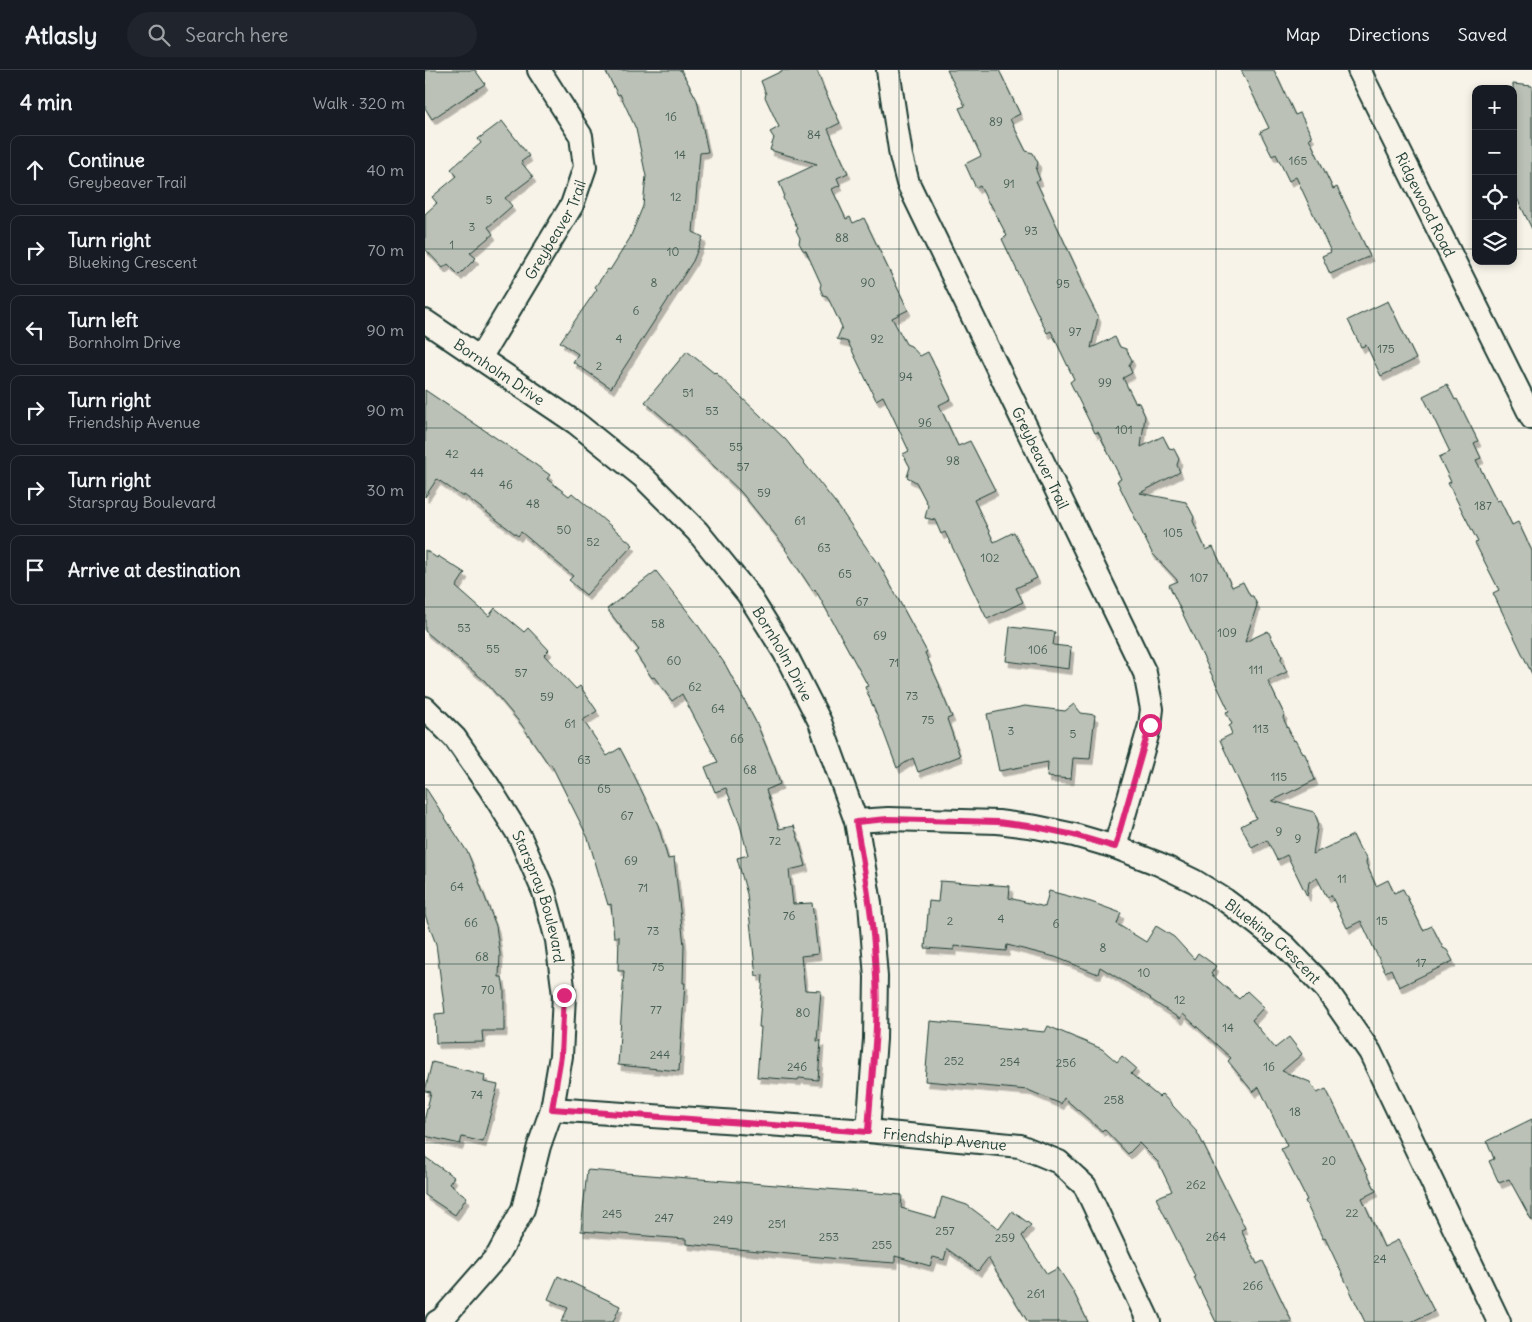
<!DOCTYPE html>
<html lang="en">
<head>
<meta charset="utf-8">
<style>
  :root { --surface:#171b24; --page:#20242c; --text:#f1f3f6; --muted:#9ea1a6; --line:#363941 }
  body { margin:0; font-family:Delius,sans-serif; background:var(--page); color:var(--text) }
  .controls { position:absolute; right:15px; top:15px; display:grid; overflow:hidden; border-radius:10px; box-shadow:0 2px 8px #0003 }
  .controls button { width:45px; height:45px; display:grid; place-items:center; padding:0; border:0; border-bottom:1px solid var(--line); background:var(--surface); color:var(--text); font:25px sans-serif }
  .stop { position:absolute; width:15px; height:15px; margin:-11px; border:4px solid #db2777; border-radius:50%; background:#fff }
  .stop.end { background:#db2777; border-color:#fff; box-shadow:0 1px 5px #0008 }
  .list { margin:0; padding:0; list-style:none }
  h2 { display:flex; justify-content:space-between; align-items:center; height:65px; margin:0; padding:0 20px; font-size:21px }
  h2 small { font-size:16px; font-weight:400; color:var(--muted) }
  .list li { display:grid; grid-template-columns:32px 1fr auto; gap:15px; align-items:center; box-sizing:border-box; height:70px; margin:0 10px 10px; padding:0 10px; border:1px solid var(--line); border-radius:10px }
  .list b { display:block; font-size:19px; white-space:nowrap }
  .list p { margin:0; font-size:16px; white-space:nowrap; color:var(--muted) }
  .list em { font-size:16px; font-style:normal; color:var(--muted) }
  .icon { flex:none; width:28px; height:28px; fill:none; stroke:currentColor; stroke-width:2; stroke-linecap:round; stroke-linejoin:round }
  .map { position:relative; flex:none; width:1107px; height:1252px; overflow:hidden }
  header { display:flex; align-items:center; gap:30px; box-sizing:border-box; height:70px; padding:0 25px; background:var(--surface); border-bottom:1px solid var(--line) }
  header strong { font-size:24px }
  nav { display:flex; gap:28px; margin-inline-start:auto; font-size:18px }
  .search { width:350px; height:45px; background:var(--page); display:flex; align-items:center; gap:12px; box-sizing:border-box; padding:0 18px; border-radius:28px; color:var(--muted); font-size:19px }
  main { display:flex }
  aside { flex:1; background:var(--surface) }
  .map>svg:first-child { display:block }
  .building { fill:#bbc1b6; stroke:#1f3d34; filter:url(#shadow) }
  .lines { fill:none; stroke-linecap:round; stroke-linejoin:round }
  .street-casing { stroke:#1f3d34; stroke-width:26 }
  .street { stroke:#f7f3e8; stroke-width:22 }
  .route { stroke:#db2777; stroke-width:6 }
  .grid { fill:none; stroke:#1f3d34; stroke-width:1; stroke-opacity:0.55 }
  .labels { text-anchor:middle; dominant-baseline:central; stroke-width:4; stroke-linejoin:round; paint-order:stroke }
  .number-label { font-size:12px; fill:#465e54 }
  .street-label { font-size:15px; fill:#1f3d34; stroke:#f7f3e8 }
</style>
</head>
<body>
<header>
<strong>Atlasly</strong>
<div class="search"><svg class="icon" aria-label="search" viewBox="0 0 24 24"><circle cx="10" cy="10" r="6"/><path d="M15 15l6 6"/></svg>Search here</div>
<nav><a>Map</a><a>Directions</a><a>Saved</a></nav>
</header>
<main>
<aside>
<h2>4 min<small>Walk · 320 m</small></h2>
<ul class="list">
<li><svg class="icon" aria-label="ahead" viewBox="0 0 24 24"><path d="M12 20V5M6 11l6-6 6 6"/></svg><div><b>Continue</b><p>Greybeaver Trail</p></div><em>40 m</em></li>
<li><svg class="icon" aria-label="right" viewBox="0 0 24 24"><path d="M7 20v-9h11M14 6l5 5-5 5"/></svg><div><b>Turn right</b><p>Blueking Crescent</p></div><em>70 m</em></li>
<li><svg class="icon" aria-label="left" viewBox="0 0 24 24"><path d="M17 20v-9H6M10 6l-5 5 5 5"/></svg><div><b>Turn left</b><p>Bornholm Drive</p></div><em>90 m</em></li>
<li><svg class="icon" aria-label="right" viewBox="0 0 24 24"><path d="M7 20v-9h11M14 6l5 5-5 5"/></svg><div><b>Turn right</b><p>Friendship Avenue</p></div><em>90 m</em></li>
<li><svg class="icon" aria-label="right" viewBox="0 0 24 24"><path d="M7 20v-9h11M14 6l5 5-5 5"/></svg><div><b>Turn right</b><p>Starspray Boulevard</p></div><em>30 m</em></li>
<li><svg class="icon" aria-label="arrive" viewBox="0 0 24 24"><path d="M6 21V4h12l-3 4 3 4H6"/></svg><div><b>Arrive at destination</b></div></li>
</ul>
</aside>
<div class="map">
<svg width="1107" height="1252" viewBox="0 0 1107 1252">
  <defs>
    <filter id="shadow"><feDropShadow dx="3" dy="5.5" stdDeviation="0" flood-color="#0004"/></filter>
  </defs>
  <rect width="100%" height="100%" fill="#f7f3e8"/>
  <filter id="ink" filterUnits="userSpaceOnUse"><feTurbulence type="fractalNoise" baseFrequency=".02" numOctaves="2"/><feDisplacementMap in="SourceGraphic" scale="10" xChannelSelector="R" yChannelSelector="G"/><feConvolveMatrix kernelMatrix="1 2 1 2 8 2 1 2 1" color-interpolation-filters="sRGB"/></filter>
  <g filter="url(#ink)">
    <path class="building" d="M0,0H50L60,14L7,49L0,38Z
      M180,0H256L272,30L283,82L275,83L268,162L278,167L268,191L186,318L148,292L153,284L135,272L172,219L170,217L183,199L185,200L205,168L218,136L221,106L211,59L195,24L193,25Z
      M359,0H392L399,19L415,53L403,59L423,103L412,108L415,115L407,119L421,149L425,147L428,153L439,148L483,240L467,248L481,274L486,276L495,286L503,282L526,329L514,335L533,376L545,371L570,420L549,430L569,472L589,462L612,508L591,518L598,532L562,549L520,462L516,464L510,450L500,448L503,435L491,412L482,407L485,397L478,384L484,381L458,326L451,330L423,272L412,269L417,257L402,226L398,225L395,218L396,214L381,181L378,180L374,173L375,168L371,160L373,159L358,128L359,124L354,112L392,94L345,80L349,68L345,62L354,57L340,27L341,24L336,11Z
      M522,0H574L595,44L585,49L601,81L608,83L613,93L611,100L615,110L611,111L657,210L655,211L673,247L666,278L690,267L695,277L701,279L707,290L704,296L707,303L698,308L710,332L714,333L720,346L716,377L738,366L744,378L749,379L754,389L752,395L755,402L715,423L761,432L769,447L768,451L781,480L788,477L807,517L818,512L825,526H828L832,535L820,572L843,561L850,575L853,576L857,585L856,589L862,602L843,611L859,644L858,648L869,671L870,670L877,683L880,684L890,710L847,731L889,742L893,752L888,784L928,765L935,780L937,781L942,789L941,793L951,816L963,810L969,823L978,819L998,860L1007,856L1018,878L1022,880L1028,891L974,917L966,899L960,902L936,851L922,858L906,825L902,827L892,808L884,812L882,826L862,785L852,790L842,770L827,778L816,756L831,748L795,670L807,664L804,656L807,654L801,642L804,641L744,515L753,511L727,483L692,411L696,409L673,362L670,363L645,312L649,309L626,261L622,263L577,169L582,166L565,133L564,134L555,116L551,118L540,94L556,86L534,38L540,36Z
      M816,0H849L870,45L875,43L887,67L884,68L908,119L912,117L945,186L905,204L897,186L906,182L871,107L864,111L851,84L847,86L835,62L844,58Z
      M1088,14L1107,16V159L1088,120Z
      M77,51L104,86L96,92L108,107L80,128L87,136L63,157L68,164L45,183L51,188L34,205L23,194L18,198L0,179V144L12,133L7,127L32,106L26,99L56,73L53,69Z
      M963,231L991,289L956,306L941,275L936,277L923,250Z
      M262,281L289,303L290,302L361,370L413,436L452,493L453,492L502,582L500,583L515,616H514L527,647L522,649L535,686L493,702L488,688L472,698L459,663L440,617L443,616L390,519L388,521L360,479L361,478L316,422L242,351L220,332Z
      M1022,314L1030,330L1032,329L1053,371L1049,373L1056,388L1051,390L1072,431L1075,430L1087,455L1093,452L1107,481V604L1068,523L1074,520L1050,473L1053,472L1023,413L1026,412L1014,387L1025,382L998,326Z
      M0,320L111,395L125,405L122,409L144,426L147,423L208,475L161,525L144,510L148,506L96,462L93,466L39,425L38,427L12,409L0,427Z
      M0,480L12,488L13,486L40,503L31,517L64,546L70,538L99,562L103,558L124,580L119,585L151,619L155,616L172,641L158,650L182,686L195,678L209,705L233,755L243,789L249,788L259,875L258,913H260L254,1001L193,995L199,901H193L194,867H189L186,834L183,835L163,768L126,694L124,695L96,654L60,611L0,561Z
      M231,501L270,551L300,594L332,654L350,698L355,714L341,720L354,759L369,756L374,771L381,796L364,800L368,834L387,833L393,884L376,886L380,920L396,921L392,971H396L393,1010L374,1008L373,1010L332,1007L336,957H334L338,905L331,906L322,824L312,788L323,785L315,755L301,718L290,722L280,697L293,692L257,624L247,631L229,607L227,608L210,583L214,580L182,539Z
      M585,557L630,562L628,575L646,577L644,599L581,591Z
      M649,634L656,643L670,645L665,689L648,688L646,709L622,707L623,692L574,701L562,644L600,636L640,641Z
      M0,717L43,783L71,856L75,884L74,907H77L79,919V961H57L58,972L11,973L10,944L20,943L11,874L0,845Z
      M515,811L585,816L584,828L620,837L624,821L666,832L696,843L692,854L721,872L731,856L749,867L769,889L773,883L791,896L786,904L814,929L822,921L839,937L827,950L850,978L864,967L877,984L857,1001L885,1012L892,1023L901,1019L951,1121L937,1128L959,1177L973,1170L1009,1241L986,1252H940L900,1168L898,1169L880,1131L882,1130L856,1079L862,1076L834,1017L828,1022L803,991L806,988L758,944L755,949L725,929L726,928L675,897L673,904L630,887L582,875L581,881L529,876V880L500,878L504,831L513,832Z
      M505,951L620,962L623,956L677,979L692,992L697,986L711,998L706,1004L734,1027L737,1024L772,1062L820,1158L816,1160L832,1194L838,1191L867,1252H791L769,1207L770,1206L731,1128L747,1121L733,1092L714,1073L703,1084L679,1059L677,1061L639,1028L636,1034L603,1020L500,1011Z
      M7,992L60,1005L59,1012L73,1015L58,1072L37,1067L35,1074L0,1066V1047L6,1022L0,1021Z
      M1107,1049V1151L1084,1109L1074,1113L1064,1091L1069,1089L1062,1071Z
      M0,1087L29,1107L24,1114L42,1127L30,1145L0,1125Z
      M162,1100L477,1125L476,1138L511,1148L517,1127L542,1135L574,1159L587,1141L606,1155L597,1166L622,1204L633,1198L648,1221L663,1252H603L563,1188L553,1201L522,1179L519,1190L508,1187L505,1196L470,1186V1193L415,1189L261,1174V1169L156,1161Z
      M133,1206L195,1236L188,1252H136L143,1238L123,1229Z"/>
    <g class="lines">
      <g class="street-casing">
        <g id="street">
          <path id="s1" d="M463,0L476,86L483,113L720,603L727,639L725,655L690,777"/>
          <path id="s2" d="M934,0L1107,348"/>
          <path id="s3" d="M0,251L151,353L218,407L272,461L323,524L360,583L395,652L431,751L445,833L451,907L450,969L443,1061"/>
          <path id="s4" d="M55,288L147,135L160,97L156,66L114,0"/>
          <path id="s5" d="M0,638L30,668L64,717L95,767L119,822L132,870L139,925L136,986L127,1039L114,1076L98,1139L73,1185L17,1249L12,1252"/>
          <path id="s6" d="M431,751L463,749L573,752L611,757L649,765L690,777L734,794L769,811L800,830L831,853L860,876L901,919L945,982L1074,1252"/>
          <path id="s7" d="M127,1039L443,1061L595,1076L634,1092L660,1116L724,1252"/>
        </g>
      </g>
      <use href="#street" class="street"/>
    </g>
  </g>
  <g class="lines" filter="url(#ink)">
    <path class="route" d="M139,925L136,986L127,1039L443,1062C446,1010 454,958 451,906C449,854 440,803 431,752L463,749L573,752L611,757L649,765L690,777L725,655"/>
  </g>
  <path class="grid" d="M158,0V1252M316,0V1252M474,0V1252M633,0V1252M791,0V1252M949,0V1252M0,179H1051M1088,179H1107M0,358H1107M0,537H1107M0,715H1107M0,894H1107M0,1073H1107"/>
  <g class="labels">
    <g class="number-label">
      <text x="246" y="46">16</text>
      <text x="571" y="51">89</text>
      <text x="389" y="64">84</text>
      <text x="255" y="84">14</text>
      <text x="873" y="90">165</text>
      <text x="584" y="113">91</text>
      <text x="251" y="126">12</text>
      <text x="64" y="129">5</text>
      <text x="47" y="156">3</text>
      <text x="606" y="160">93</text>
      <text x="417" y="167">88</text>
      <text x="27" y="174">1</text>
      <text x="248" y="181">10</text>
      <text x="229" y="212">8</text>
      <text x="443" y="212">90</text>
      <text x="638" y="213">95</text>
      <text x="211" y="240">6</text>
      <text x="650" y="261">97</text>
      <text x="194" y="268">4</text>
      <text x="452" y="268">92</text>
      <text x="961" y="278">175</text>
      <text x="174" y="295">2</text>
      <text x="481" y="306">94</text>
      <text x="680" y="312">99</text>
      <text x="263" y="322">51</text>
      <text x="287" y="340">53</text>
      <text x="500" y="352">96</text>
      <text x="699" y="359">101</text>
      <text x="311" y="376">55</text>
      <text x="27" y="383">42</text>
      <text x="528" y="390">98</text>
      <text x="318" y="396">57</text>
      <text x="52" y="402">44</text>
      <text x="81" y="414">46</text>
      <text x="339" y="422">59</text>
      <text x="108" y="433">48</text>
      <text x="1058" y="435">187</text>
      <text x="375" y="450">61</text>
      <text x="139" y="459">50</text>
      <text x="748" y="462">105</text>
      <text x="168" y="471">52</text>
      <text x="399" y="477">63</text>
      <text x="565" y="487">102</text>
      <text x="420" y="503">65</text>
      <text x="774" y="507">107</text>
      <text x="437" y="531">67</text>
      <text x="233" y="553">58</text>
      <text x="39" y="557">53</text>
      <text x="802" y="562">109</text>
      <text x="455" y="565">69</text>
      <text x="68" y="578">55</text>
      <text x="613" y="579">106</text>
      <text x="249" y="590">60</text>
      <text x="469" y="592">71</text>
      <text x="831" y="599">111</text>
      <text x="96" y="602">57</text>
      <text x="270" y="616">62</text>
      <text x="487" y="625">73</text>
      <text x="122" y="626">59</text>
      <text x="293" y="638">64</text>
      <text x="503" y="649">75</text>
      <text x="145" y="653">61</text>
      <text x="836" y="658">113</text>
      <text x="586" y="660">3</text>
      <text x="648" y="663">5</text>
      <text x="312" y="668">66</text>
      <text x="159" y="689">63</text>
      <text x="325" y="699">68</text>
      <text x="854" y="706">115</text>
      <text x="179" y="718">65</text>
      <text x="202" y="745">67</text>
      <text x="854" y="761">9</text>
      <text x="873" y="768">9</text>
      <text x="350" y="770">72</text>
      <text x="206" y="790">69</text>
      <text x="917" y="808">11</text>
      <text x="32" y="816">64</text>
      <text x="218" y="817">71</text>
      <text x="364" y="845">76</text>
      <text x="576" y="848">4</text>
      <text x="525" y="850">2</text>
      <text x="957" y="850">15</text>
      <text x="46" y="852">66</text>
      <text x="631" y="853">6</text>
      <text x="228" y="860">73</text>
      <text x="678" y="877">8</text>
      <text x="57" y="886">68</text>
      <text x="996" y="892">17</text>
      <text x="233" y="896">75</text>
      <text x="719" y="902">10</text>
      <text x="63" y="919">70</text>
      <text x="755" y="929">12</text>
      <text x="231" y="939">77</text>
      <text x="378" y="942">80</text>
      <text x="803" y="957">14</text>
      <text x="235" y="984">244</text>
      <text x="529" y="990">252</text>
      <text x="585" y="991">254</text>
      <text x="641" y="992">256</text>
      <text x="372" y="996">246</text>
      <text x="844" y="996">16</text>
      <text x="52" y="1024">74</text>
      <text x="689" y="1029">258</text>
      <text x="870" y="1041">18</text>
      <text x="904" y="1090">20</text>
      <text x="771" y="1114">262</text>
      <text x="927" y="1142">22</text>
      <text x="187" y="1143">245</text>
      <text x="239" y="1147">247</text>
      <text x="298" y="1149">249</text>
      <text x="352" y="1153">251</text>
      <text x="520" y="1160">257</text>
      <text x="404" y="1166">253</text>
      <text x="791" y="1166">264</text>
      <text x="580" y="1167">259</text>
      <text x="457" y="1174">255</text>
      <text x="955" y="1188">24</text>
      <text x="828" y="1215">266</text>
      <text x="611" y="1223">261</text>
    </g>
    <g class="street-label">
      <text stroke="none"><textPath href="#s2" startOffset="150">Ridgewood Road</textPath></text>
      <text stroke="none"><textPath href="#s4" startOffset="149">Greybeaver Trail</textPath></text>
      <text stroke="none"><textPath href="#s3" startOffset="90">Bornholm Drive</textPath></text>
      <text stroke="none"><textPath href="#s1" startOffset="420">Greybeaver Trail</textPath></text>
      <text stroke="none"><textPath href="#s3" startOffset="495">Bornholm Drive</textPath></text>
      <text stroke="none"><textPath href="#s5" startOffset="224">Starspray Boulevard</textPath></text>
      <text stroke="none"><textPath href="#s6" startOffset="448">Blueking Crescent</textPath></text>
      <text stroke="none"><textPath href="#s7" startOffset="394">Friendship Avenue</textPath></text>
    </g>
  </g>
</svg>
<div class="controls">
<button>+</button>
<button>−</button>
<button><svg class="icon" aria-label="locate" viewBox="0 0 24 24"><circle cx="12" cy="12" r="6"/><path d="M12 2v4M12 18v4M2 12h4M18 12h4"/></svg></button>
<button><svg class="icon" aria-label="layers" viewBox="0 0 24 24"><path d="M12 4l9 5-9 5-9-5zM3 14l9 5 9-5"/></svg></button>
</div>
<div class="stop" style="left:725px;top:655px"></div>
<div class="stop end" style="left:139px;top:925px"></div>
</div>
</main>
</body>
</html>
